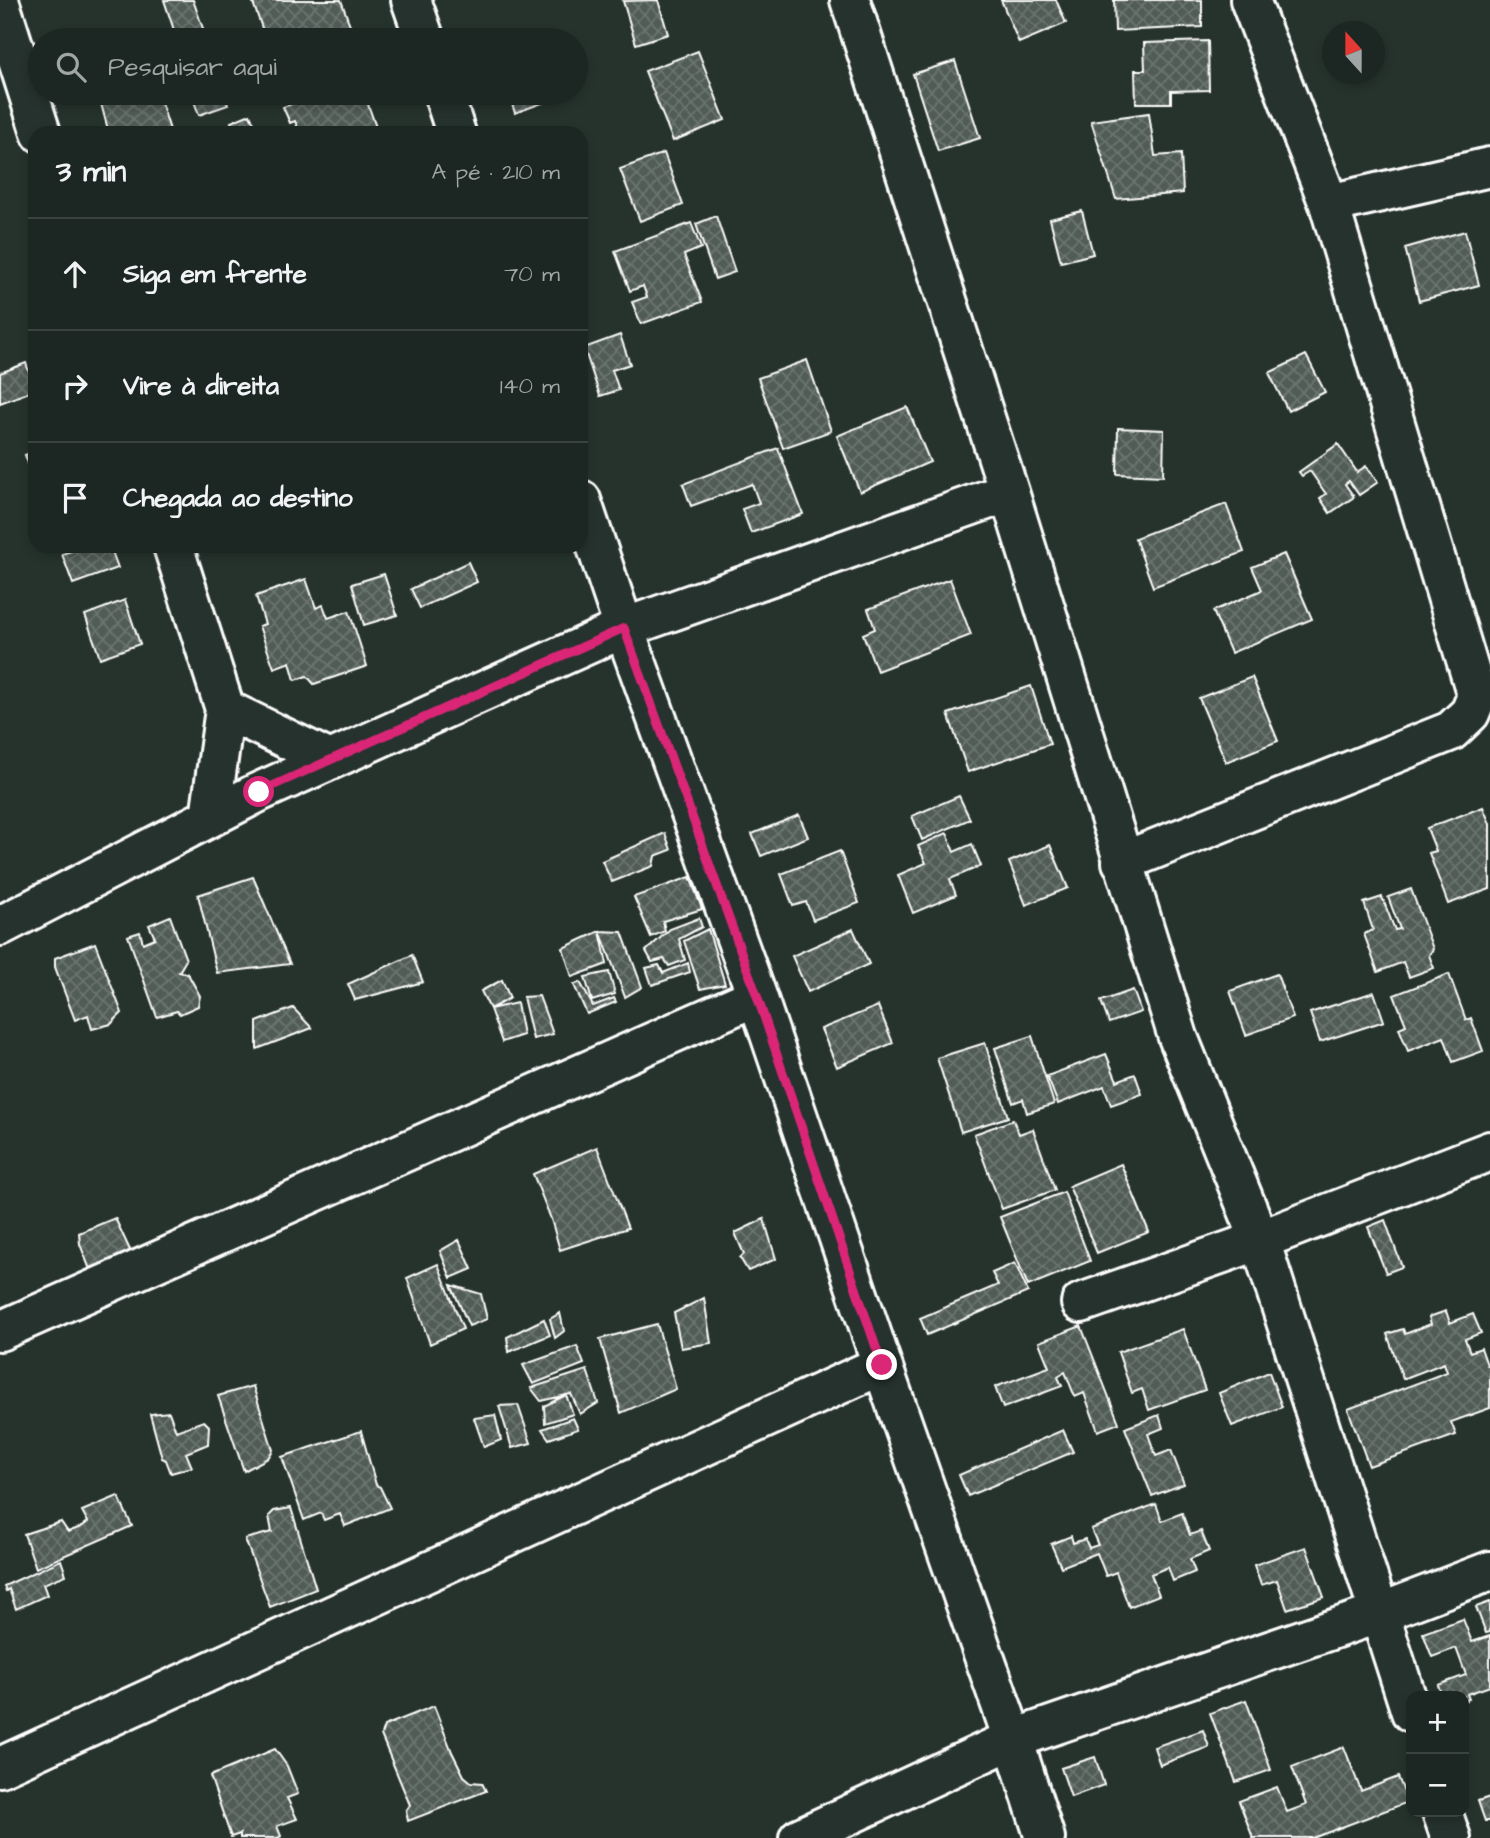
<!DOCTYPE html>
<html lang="pt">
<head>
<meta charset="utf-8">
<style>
  :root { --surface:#1c2622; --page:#29322f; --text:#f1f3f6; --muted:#a0a5a5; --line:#3a4340 }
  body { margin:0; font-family:"Architects Daughter",sans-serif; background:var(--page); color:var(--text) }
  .controls { position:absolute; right:21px; bottom:21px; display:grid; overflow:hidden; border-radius:14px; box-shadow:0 4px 10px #0003 }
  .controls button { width:63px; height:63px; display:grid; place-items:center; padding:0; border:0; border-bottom:2px solid var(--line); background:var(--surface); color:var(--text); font:35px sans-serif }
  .compass { position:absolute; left:1322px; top:21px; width:63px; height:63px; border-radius:50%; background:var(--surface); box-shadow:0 4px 10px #0003; rotate:339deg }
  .stop { position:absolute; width:21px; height:21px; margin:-16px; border:5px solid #db2777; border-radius:50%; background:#fff }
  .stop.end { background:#db2777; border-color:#fff; box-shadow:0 2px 7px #0008 }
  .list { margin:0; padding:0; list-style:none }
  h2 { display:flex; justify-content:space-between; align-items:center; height:91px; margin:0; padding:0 28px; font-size:30px }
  h2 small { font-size:23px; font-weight:400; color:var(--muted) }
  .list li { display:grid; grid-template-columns:46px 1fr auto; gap:21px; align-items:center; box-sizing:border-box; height:112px; padding:0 28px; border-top:2px solid var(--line) }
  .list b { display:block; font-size:26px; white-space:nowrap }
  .list em { font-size:23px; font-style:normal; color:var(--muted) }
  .icon { flex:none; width:38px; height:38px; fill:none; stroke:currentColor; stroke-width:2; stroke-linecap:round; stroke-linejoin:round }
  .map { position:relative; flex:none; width:1490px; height:1838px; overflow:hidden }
  .search { position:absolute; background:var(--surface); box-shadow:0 4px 10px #0003; left:28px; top:28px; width:560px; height:77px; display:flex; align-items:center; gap:18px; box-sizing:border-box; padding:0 24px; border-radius:38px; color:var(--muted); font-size:26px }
  .panel { position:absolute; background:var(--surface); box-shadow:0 4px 10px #0003; left:28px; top:126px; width:560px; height:427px; border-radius:21px }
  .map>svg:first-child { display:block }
  .building { fill:url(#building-cross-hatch); stroke:#fff; stroke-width:2 }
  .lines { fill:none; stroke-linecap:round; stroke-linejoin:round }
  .street-casing { stroke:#fff; stroke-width:44 }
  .street { stroke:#26332d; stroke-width:38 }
  .route { stroke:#db2777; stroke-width:9 }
</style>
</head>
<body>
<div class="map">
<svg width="1490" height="1838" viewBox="0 0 1490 1838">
  <defs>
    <pattern id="building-cross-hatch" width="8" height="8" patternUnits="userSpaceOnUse" patternTransform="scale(1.75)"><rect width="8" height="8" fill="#515c57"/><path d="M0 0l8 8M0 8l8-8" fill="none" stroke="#6b7470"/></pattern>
  </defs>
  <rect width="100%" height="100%" fill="#26332d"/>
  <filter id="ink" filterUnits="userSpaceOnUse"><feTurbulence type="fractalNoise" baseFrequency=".0143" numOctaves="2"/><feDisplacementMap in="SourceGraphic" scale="14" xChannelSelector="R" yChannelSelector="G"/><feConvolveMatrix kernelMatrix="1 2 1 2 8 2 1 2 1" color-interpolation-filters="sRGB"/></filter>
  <g filter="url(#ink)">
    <path class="building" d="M164,0H193L207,40H153L175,33Z
      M252,0H341L355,40H280L278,35L266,39Z
      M658,0L668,34L636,44L623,1Z
      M1001,0H1056L1066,23L1019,43Z
      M1114,0H1202V27L1115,31Z
      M1208,41L1209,90L1171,91V103H1136L1135,70H1145L1144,43Z
      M698,51L725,120L673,141L645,71Z
      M955,61L980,138L938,151L913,74Z
      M123,93H158L171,133H109L100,100Z
      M191,93H223L228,105L199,115Z
      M322,93H364L378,133H300L295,121L290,123L283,107Z
      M508,93H557L558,97L515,113Z
      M1149,113L1155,156L1181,154L1183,193L1116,199L1091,121Z
      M250,114L258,133H236L231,122Z
      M664,153L683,205L640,221L620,169Z
      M1082,211L1093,254L1061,262L1050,219Z
      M716,216L735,272L715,279L696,224Z
      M691,223L701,248L684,255L702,302L641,324L632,302L647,297L643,286L630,291L615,251Z
      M1465,231L1479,285L1419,301L1405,248Z
      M620,335L630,364L612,370L619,390L600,396L584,348Z
      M1306,355L1325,392L1288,411L1269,373Z
      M807,360L831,431L783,448L758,378Z
      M26,363L35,390L0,403V373Z
      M907,407L930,462L860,492L837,436Z
      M1118,428L1164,430L1163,476L1117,474Z
      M1338,444L1357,472L1366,466L1378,482L1359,495L1349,481L1345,484L1354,497L1330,513L1320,498L1326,494L1310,471L1302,476L1299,472Z
      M778,448L803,514L751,533L742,509L759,503L752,484L691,506L683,484Z
      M35,452V482L25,455Z
      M1226,504L1244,552L1153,587L1135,538Z
      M86,546H110L118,568L73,584L62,554Z
      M1284,554L1312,619L1231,653L1213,611L1262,590L1252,567Z
      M468,562L477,582L420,608L411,589Z
      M384,574L397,615L364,625L352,584Z
      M306,579L316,608L323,605L328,618L349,611L367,666L314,684L307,676L295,680L290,662L274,668L259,626L265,624L256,596Z
      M950,579L971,635L877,671L863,634L875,629L868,609Z
      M125,600L140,644L100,658L85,615Z
      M1252,677L1278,741L1226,762L1199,698Z
      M1031,686L1050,744L968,772L948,714Z
      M959,796L970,819L922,840L912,816Z
      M1483,807L1490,824V889L1448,904L1429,853L1436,851L1427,828Z
      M799,815L808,837L761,856L752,834Z
      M665,833L671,850L655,856L653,866L612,882L602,861Z
      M947,833L954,852L972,844L981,866L950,879L956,895L913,913L898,875L926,863L918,846Z
      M1050,845L1068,888L1026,905L1009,862Z
      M840,851L859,903L813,920L806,902L793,906L781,874Z
      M253,877L290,964L217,973L198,895Z
      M690,877L702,909L663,921L665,931L651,937L634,897Z
      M1411,889L1433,949L1429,955L1434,968L1409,977L1403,962L1378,972L1364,934L1373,930L1364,903L1382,897L1395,930L1400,929L1388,897Z
      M170,916L186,960L179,972L188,974L200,996L198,1006L180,1014L177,1011L157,1017L128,936L140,932L143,943L155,938L149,925Z
      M699,918L702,927L679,939L685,960L669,966L664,959L652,962L646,951L670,929Z
      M708,929L725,984L700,989L684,941Z
      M853,929L869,964L808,992L792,956Z
      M600,931L607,964L572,977L563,948Z
      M600,931L622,932L642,987L625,997Z
      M95,943L122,1013L111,1024L92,1029L88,1015L75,1020L55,967V958Z
      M412,955L423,982L355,1000L348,984Z
      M688,963L690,972L652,985L646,968L659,965L663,973Z
      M609,972L615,994L592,1001L585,977Z
      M1277,974L1293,1018L1246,1035L1230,991Z
      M1449,974L1466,1020L1471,1018L1483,1051L1453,1062L1444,1037L1408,1051L1399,1028L1406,1025L1394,995Z
      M502,980L510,998L490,1009L481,991Z
      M580,982L593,1006L614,998L616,1002L587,1014L574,985Z
      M1133,990L1141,1012L1109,1023L1101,1001Z
      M1374,992L1384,1021L1320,1042L1310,1013Z
      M539,996L553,1034L533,1039L523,997Z
      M517,1003L523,1035L502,1042L490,1009Z
      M878,1006L893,1043L837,1067L821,1029Z
      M293,1008L312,1028L257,1049V1022Z
      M1032,1036L1054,1104L1027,1113L1023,1099L1013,1103L995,1048Z
      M985,1043L1008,1117L961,1132L937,1058Z
      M1106,1054L1117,1081L1135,1074L1142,1094L1111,1105L1104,1086L1058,1104L1047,1076Z
      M1013,1120L1019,1134L1033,1129L1055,1190L1002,1209L974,1134Z
      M597,1147L628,1228L560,1250L551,1219L533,1174Z
      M1121,1164L1149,1232L1097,1253L1069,1186Z
      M1064,1192L1090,1261L1028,1286L1000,1217Z
      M115,1218L136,1263L96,1285L80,1244L79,1233Z
      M764,1219L776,1259L748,1271L740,1258L744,1254L735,1233Z
      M1385,1220L1402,1267L1386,1273L1368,1227Z
      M459,1240L472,1269L451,1278L440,1251Z
      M1015,1263L1028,1292L927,1335L920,1318L998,1285L992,1273Z
      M438,1264L463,1329L430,1344L407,1278Z
      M451,1285L481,1294L487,1319L469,1326Z
      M704,1298L711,1343L681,1348L674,1313Z
      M1446,1311L1450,1323L1473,1314L1481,1333L1465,1339L1470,1352L1481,1348L1487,1365L1490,1364V1408L1451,1422L1456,1435L1369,1466L1348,1409L1447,1372L1444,1363L1403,1379L1387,1334L1403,1329L1405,1334L1431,1324L1429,1317Z
      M560,1313L564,1331L555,1338L550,1319Z
      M544,1319L550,1335L509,1352L507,1337Z
      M657,1324L676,1389L621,1413L600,1339Z
      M1081,1326L1119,1423L1098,1431L1084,1393L1075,1397L1065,1372L1058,1377L1062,1386L1003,1408L995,1387L1049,1367L1039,1342Z
      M1183,1329L1205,1390L1149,1410L1142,1389L1132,1393L1118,1352Z
      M577,1346L584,1364L533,1384L523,1365Z
      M587,1370L598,1403L580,1414L571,1394L541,1401L531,1388Z
      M1269,1372L1282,1407L1232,1426L1219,1393Z
      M253,1386L273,1450L268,1458L244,1471L218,1396Z
      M566,1395L573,1414L545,1423L544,1406Z
      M518,1405L531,1443L512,1448L499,1406Z
      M169,1412L176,1431L204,1421L209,1426L208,1444L186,1453L192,1467L171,1473L166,1460L162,1458L150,1414Z
      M495,1415L501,1440L484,1447L474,1418Z
      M1159,1415L1163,1428L1148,1434L1156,1456L1171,1450L1184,1484L1152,1496L1125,1428Z
      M573,1418L578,1429L549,1439L542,1429Z
      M1063,1430L1073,1452L968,1496L959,1475Z
      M361,1431L376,1485L380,1487L390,1508L345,1526L340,1514L324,1520L321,1513L304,1520L282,1457Z
      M118,1496L132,1526L36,1568L24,1534L61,1522L68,1532L81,1527L88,1522L82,1511Z
      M1156,1504L1162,1521L1182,1513L1190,1535L1201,1531L1209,1551L1190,1559L1195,1572L1173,1581L1168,1567L1151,1574L1159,1595L1129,1607L1116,1572L1106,1576L1097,1553L1061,1567L1051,1544L1071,1536L1073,1543L1085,1539L1089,1548L1098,1545L1091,1529Z
      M291,1508L316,1589L270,1607L245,1539L272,1532L269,1516L274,1511Z
      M1306,1547L1324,1597L1287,1609L1277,1580L1261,1585L1254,1565Z
      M61,1560L66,1575L43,1584L47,1595L16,1609L9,1589L6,1591L4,1586Z
      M1490,1602V1632L1486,1633L1476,1607Z
      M1463,1619L1472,1642L1490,1636V1686L1467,1694L1469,1699L1464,1701V1696H1442L1438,1685L1466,1675L1456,1648L1432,1657L1423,1633Z
      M1246,1700L1271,1770L1236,1782L1210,1713Z
      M434,1706L452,1752L464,1776L471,1782L482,1783L486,1791L408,1821L406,1811L410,1805L381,1735L384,1726Z
      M1203,1730L1209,1747L1160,1765L1154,1747Z
      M1344,1747L1361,1791L1398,1777L1408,1802L1313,1838H1253L1239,1801L1277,1787L1287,1812L1306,1805L1292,1767Z
      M275,1749L287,1766L298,1794L287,1798L297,1819L277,1826L281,1836L278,1838H240V1834L231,1837L210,1776Z
      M1095,1757L1104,1785L1071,1797L1061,1768Z
      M1490,1797V1821H1485L1478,1801Z"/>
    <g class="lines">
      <g class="street-casing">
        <path id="street" d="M411,0L425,40
          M850,0L1009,492L1178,1037L1260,1240L1411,1712
          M0,4L41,133
          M443,93L456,133
          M1329,204L1490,167
          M581,500L624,628L757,996L882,1365L1013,1739L1045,1838
          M173,546L225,709L210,817
          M225,709L330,760
          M1122,862L1451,731L1470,713L1477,696L1329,204L1250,0
          M0,926L259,792L624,628L1009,492
          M1081,1303L1260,1240L1490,1151
          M0,1331L757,996
          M0,1767L882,1365
          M1442,1812L1451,1838
          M799,1838L1013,1739L1380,1613L1490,1571"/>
      </g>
      <use href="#street" class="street"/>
    </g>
  </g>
  <g class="lines" filter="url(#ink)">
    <path class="route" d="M259,792L624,628L757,996L882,1365"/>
  </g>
</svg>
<div class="controls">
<button>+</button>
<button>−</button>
</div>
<svg class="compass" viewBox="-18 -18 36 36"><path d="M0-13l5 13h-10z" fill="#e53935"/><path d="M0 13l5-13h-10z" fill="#a0a5a5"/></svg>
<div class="stop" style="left:259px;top:792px"></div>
<div class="stop end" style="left:882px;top:1365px"></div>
<div class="search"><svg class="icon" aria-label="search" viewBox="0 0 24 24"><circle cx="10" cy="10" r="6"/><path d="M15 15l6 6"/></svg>Pesquisar aqui</div>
<section class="panel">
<h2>3 min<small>A pé · 210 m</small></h2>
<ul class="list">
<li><svg class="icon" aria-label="ahead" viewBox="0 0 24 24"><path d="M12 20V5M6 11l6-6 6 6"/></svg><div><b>Siga em frente</b></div><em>70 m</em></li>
<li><svg class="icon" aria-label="right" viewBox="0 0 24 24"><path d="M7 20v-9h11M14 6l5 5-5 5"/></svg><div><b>Vire à direita</b></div><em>140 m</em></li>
<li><svg class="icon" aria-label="arrive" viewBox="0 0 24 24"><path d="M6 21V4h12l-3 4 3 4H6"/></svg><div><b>Chegada ao destino</b></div></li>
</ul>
</section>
</div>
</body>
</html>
